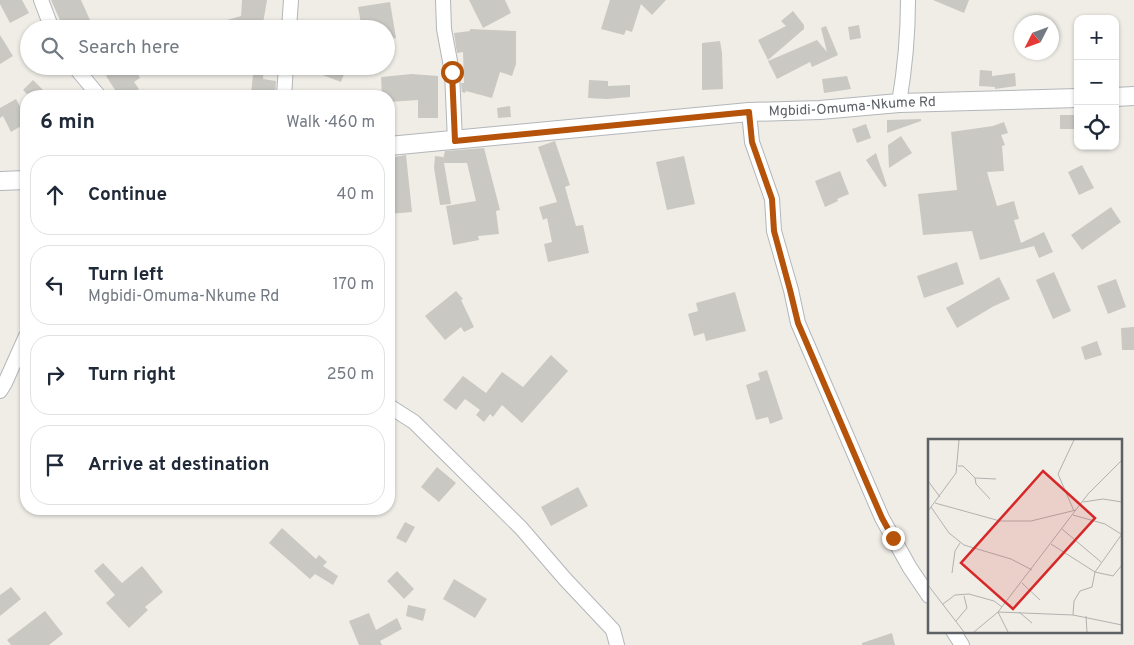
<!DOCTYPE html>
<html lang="en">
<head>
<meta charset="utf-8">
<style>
  :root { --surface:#fff; --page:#f6f6f7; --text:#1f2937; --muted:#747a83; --line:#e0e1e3 }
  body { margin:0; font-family:Overpass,sans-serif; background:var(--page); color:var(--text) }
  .controls { position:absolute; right:15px; top:15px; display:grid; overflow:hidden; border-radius:10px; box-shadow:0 1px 4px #0004 }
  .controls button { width:45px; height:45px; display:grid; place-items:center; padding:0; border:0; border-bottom:1px solid var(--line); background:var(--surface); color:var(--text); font:25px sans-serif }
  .compass { position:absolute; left:1014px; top:15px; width:45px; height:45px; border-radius:50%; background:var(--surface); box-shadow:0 1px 4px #0004; rotate:228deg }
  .stop { position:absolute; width:15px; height:15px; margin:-11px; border:4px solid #b45309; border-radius:50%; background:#fff }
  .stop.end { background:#b45309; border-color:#fff; box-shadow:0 1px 5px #0008 }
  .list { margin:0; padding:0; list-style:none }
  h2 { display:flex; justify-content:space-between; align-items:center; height:65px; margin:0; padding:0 20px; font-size:21px }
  h2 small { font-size:16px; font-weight:400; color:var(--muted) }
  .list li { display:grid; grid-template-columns:32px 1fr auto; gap:15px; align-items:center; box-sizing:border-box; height:80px; margin:0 10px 10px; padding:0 10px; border:1px solid var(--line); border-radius:20px }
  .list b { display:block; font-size:19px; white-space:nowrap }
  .list p { margin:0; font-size:16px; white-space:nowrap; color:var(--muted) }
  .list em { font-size:16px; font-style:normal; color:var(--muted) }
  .icon { flex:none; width:28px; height:28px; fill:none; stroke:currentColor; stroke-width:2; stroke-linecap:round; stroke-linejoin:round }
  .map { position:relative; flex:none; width:1134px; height:645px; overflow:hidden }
  .search { position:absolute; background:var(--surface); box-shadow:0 1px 4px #0004; left:20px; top:20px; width:375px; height:55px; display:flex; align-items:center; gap:12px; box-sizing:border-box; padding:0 18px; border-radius:28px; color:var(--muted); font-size:19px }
  .panel { position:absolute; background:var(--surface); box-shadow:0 1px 4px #0004; left:20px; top:90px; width:375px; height:425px; border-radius:20px }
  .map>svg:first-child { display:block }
  .building { fill:#cac8c3 }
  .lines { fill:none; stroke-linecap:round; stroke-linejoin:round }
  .minor-casing { stroke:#b3b6ba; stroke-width:16 }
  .tertiary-casing { stroke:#b3b6ba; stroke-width:20 }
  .minor { stroke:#fff; stroke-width:14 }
  .tertiary { stroke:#fff; stroke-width:18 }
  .route { stroke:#b45309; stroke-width:6 }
  .labels { text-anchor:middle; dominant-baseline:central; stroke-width:4.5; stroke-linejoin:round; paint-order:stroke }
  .street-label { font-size:14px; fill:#5d6166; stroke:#fff }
  .inset-road { fill:none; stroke:#b1b1af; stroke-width:1 }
  .view { fill:#d62828; fill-opacity:0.15; stroke:#d62828; stroke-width:2.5 }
  .inset-edge { fill:none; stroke:#5d6166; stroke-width:2.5 }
</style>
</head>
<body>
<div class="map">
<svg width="1134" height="645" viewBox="0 0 1134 645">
  <rect width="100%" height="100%" fill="#efede6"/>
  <path class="building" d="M0,0H22L29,13L10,23L0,4Z
    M51,0H81L94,29H64Z
    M242,0H267L262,29H208L207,26L241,16Z
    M469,0H505L511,13L483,28Z
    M610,0H666L652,15L641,4L632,32L626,30L624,35L601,29Z
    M933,0H969L964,13Z
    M390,2L396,38L386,39V29H362L358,7Z
    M793,11L804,25V29L768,60L758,40L786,26L781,21Z
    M859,25L861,38L850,40L848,27Z
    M826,26L838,55L812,67L810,62L777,79L768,61L817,40L827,52L821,28Z
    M470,29L516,31V64L512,76L500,72L492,98L466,91L465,93L462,92L461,83H464L463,52L457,53L454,33L470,31Z
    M0,35L13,56L0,64Z
    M720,41L722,53L723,89L702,90V43Z
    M121,66H126L130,72L135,69L140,78L134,82L139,89L127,96H119L106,76Z
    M254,66H264L263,79L276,81L275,96L251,93Z
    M323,66H347L341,82L320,74Z
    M980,70L992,71V76L1015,73L1016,86L995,89V87L979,86Z
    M412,74L438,76V118H418V100L389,102V96H382L381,77Z
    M847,76L851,89L824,93L822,79Z
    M33,80L49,96H29L23,90Z
    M589,80L608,81V86L630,85V97L607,99L588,98Z
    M16,99L26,117V123L11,132L3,116L0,118V108Z
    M510,106L511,117L498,118L497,108Z
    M1060,115H1078V129H1060Z
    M921,119V121L887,133V120Z
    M1004,122L1008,133L1001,135L1005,145L1002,146L1004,171L987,172L997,206L1014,201L1019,219L1014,220L1021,243L1044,232L1053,252L1039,258L1034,246L980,260L972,231L923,235L918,194L957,190L951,132L993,126Z
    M866,124L871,138L857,143L852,129Z
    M901,136L912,153L889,168L888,145Z
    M555,141L570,185L565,187L576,226L583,225L589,253L548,262L544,244L552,242L547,218L543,220L539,207L557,202L538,147Z
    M484,148L500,210L496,211L499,234L478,236L479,240L453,245L446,206L476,201L467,163H444L451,204L440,205L434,168L435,156L443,157V159L445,151Z
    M876,153L887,186L884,187L866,160Z
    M406,155L412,212L389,214V158Z
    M684,156L695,204L667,210L656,162Z
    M1082,165L1094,188L1079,195L1068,172Z
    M840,171L849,194L837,199L838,201L825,207L815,181Z
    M1111,207L1121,222L1082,250L1071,235Z
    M957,262L964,284L924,298L917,276Z
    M1054,272L1071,311L1053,319L1036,280Z
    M999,277L1010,299L994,306L957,328L946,308Z
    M1116,279L1126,307L1108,314L1097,286Z
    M456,291L463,299L461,300L474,327L464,332L461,327L445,340L425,316Z
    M735,292L746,331L706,341L704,333L694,336L688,314L698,311L696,303Z
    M1134,327V350H1122L1121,328Z
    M1097,341L1102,355L1085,360L1081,347Z
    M551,355L568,371L522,423L502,405L493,417L490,414L484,422L476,415L480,410L465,399L456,410L443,400L463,376L486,393L502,372L523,387Z
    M767,370L783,419L770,424L768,417L756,420L746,385L760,380L758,373Z
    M437,467L456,483L439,502L421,487Z
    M578,487L588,506L551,526L541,507Z
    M405,522L415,527L406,543L396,538Z
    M282,528L316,559L319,555L327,562L323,566L338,576L333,585L315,574L310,579L269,543Z
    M103,563L122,583L142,566L163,592L145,607L148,610L129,628L106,603L115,595L94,571Z
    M397,571L414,589L404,599L387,581Z
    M454,579L487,599L475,618L443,599Z
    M11,587L21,599L0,616V595Z
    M408,605L426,609L423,621L406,616Z
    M45,611L63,634L49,645H11L7,640Z
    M369,613L376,630L397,618L402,629L380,641L382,645H359L349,621Z
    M892,633L895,645H862V643Z"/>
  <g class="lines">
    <g class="minor-casing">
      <path id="minor" d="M41,0L52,29
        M443,0L444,29L452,72L455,141
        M289,29L291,0
        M74,66L99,96
        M284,96L286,66
        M899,103C905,68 908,35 908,0
        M749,112L752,142L772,199L774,231L791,290L798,323L882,518L910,568L929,596
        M0,391L5,383L26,336
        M389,406L414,422L521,528L565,579L613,630L617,645
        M953,631L962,645"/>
    </g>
    <g class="tertiary-casing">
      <g id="tertiary">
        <path d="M1115,97L1134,96"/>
        <path id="s1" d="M389,146L749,112L820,110L899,103L1078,98"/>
        <path d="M0,181L26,180"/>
      </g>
    </g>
    <use href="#minor" class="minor"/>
    <use href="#tertiary" class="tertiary"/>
  </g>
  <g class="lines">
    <path class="route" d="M452,72L455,141L749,112L752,142L772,199L774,231L790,290L798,323L868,486L882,518L893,538"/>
  </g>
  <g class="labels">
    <g class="street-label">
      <text stroke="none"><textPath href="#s1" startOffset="465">Mgbidi-Omuma-Nkume Rd</textPath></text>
    </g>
  </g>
  <g transform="translate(928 439)">
    <rect width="194" height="194" fill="#efede6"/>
    <path class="inset-road" d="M146,1L130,35L146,72M30,27H35L47,39L68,40M47,39L48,45L62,60M0,42L12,58M155,63L175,60L194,63M7,64L72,82H103L148,71M3,68L21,94L36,106L83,120L104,131M0,72L28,34L31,1M145,76L177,85L193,95M134,90L173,123M123,105L167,133L185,137L194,126M24,134L27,112L32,104M94,144L112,161M0,146L36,193M15,165L27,156L41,155L66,162L74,168M91,173L104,184M145,176L146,162L152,152L164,148L167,133L194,95M158,177L159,193M28,182L39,169L36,157M46,193L70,173L160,55L194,21M80,193L70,173L145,176L194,186"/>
    <path class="view" d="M115,32L167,79L85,170L33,124Z"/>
    <rect width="194" height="194" class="inset-edge"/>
  </g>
</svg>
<div class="controls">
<button>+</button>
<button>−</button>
<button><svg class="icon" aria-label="locate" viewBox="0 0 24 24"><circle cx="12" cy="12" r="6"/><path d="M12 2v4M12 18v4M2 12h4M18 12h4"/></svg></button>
</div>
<svg class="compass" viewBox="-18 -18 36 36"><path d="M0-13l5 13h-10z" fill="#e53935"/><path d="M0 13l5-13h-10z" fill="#747a83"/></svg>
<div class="stop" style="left:452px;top:72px"></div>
<div class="stop end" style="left:893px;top:538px"></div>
<div class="search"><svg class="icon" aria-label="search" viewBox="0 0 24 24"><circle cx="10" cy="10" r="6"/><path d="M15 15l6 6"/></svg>Search here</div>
<section class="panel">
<h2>6 min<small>Walk · 460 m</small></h2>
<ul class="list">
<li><svg class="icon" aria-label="ahead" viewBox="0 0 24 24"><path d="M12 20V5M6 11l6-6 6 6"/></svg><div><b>Continue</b></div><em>40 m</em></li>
<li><svg class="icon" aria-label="left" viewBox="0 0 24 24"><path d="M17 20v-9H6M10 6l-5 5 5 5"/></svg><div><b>Turn left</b><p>Mgbidi-Omuma-Nkume Rd</p></div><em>170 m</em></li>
<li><svg class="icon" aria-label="right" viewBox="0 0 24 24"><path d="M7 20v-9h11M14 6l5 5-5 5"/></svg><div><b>Turn right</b></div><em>250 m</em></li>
<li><svg class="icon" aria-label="arrive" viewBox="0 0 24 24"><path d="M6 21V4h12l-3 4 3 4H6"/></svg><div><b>Arrive at destination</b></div></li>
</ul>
</section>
</div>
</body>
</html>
